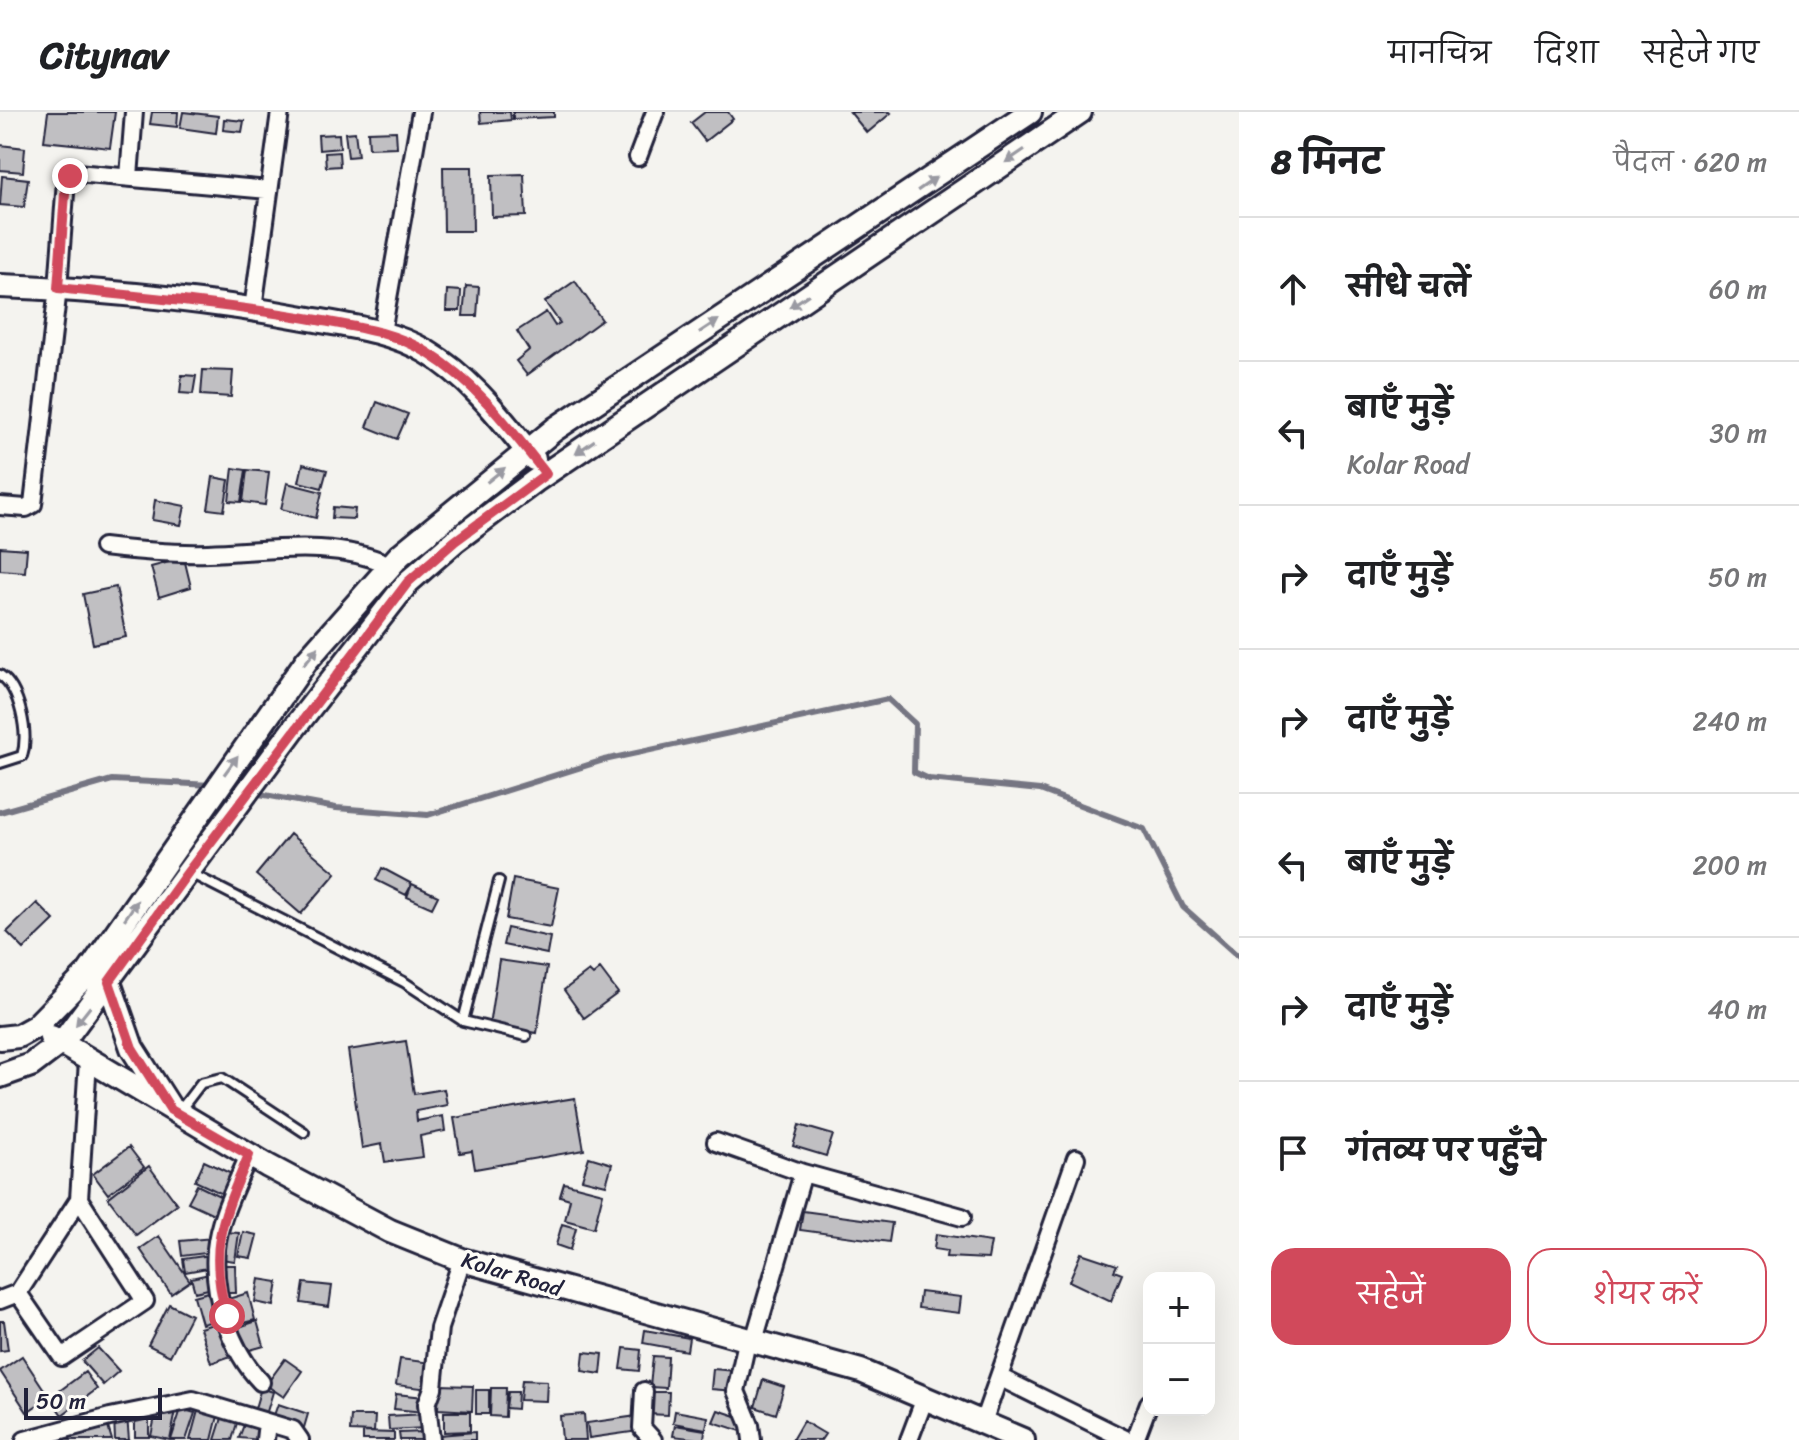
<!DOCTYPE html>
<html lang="hi">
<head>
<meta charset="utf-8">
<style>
  :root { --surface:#fff; --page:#f2f2f2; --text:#202124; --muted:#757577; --line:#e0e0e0; --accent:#d1495b }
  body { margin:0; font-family:Sriracha,"Playpen Sans Deva",sans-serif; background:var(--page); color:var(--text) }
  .controls { position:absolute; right:24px; bottom:24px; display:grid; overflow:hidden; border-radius:16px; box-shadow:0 8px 32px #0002 }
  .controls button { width:72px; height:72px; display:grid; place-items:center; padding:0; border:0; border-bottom:2px solid var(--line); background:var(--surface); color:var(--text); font:40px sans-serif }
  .scale { position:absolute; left:24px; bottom:20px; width:138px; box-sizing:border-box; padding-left:8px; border:4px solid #22223b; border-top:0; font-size:22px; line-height:28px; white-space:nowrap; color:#22223b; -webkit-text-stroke:6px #fdfcf7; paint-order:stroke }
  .stop { position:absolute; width:24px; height:24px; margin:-18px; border:6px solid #d1495b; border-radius:50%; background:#fff }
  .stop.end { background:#d1495b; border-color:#fff; box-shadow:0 2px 8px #0008 }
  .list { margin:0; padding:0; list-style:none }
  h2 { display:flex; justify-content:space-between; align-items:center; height:104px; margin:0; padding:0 32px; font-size:34px }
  h2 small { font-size:26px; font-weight:400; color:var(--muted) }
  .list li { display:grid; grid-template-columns:52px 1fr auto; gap:24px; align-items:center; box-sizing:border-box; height:144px; padding:0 32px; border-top:2px solid var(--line) }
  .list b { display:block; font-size:30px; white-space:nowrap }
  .list p { margin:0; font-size:26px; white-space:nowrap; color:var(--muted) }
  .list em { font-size:26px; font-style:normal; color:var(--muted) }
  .actions { display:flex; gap:16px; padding:24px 32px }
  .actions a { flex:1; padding:18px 0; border:2px solid var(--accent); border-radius:24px; text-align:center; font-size:28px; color:var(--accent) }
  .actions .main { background:var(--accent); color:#fff }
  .icon { flex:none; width:44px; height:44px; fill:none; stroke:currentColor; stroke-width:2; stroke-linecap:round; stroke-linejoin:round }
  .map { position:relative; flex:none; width:1239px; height:1328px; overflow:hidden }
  header { display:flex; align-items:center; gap:48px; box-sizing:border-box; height:112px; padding:0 40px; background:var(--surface); border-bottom:2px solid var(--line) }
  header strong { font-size:38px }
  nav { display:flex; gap:44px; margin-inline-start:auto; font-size:28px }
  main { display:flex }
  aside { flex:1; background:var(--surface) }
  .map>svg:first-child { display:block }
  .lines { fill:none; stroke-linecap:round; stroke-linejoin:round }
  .stream { stroke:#757582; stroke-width:6 }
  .building { fill:#c0bfc2; stroke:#22223b; stroke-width:2 }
  .lane-casing { stroke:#22223b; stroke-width:14 }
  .street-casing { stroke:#22223b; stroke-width:22 }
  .secondary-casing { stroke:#22223b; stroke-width:28 }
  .lane { stroke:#fdfcf7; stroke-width:8 }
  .street { stroke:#fdfcf7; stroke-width:16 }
  .secondary { stroke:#fdfcf7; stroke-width:22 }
  .oneway { fill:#9a9aa2 }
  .route { stroke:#d1495b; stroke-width:10 }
  .labels { text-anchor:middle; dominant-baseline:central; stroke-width:7; stroke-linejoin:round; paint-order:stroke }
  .street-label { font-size:22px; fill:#22223b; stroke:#fdfcf7 }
</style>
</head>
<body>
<header>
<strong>Citynav</strong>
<nav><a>मानचित्र</a><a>दिशा</a><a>सहेजे गए</a></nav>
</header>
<main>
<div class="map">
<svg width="1239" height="1328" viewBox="0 0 1239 1328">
  <rect width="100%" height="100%" fill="#f4f3ef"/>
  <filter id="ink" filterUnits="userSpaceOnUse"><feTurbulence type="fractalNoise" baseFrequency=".0125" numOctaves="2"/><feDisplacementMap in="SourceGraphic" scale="16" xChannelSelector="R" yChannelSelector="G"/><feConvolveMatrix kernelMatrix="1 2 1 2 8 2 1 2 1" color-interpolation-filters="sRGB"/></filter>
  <g filter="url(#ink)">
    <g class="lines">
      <path class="stream" d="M254,681L336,696L428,703L604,648L888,587L915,612L914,660L929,667L1040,678L1144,717L1183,795L1239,845
        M0,700L112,668L212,673"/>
    </g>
    <path class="building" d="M48,0H115L110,36L44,29Z
      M152,0H178L177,15L150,12Z
      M183,0L218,4L216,21L180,16Z
      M480,0H510L511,8L481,11Z
      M513,0H554V5L513,7Z
      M705,0H728L733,7L705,29L691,11Z
      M850,0H890L891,1L867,21Z
      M224,7L244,9L242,20L223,18Z
      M396,19L397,35L369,36L368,20Z
      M355,20L358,44L348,45L345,21Z
      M339,22L340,36L319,38L318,23Z
      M0,33L25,36L23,60L0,58Z
      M339,40L340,54L326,55L325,41Z
      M443,55H472L473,119H444Z
      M524,62L526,104L492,105L491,63Z
      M2,64L28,67L24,95L0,93Z
      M575,169L602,208L527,263L516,249L529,238L517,219L546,200L555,214L560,211L545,190Z
      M466,174L479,175L477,204H463Z
      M447,178L461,179L460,199H446Z
      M203,258L233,259L231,285L201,283Z
      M182,263L196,264L193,282L180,281Z
      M377,290L408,302L397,327L367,315Z
      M303,352L327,358L322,376L299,370Z
      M233,356L246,358L241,390L229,389Z
      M247,358L269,360L265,393L243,390Z
      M213,365L229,368L224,399L208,397Z
      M287,371L322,380L316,406L281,397Z
      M155,388L185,394L181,413L152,408Z
      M333,395L355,397L354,407L332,406Z
      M0,435L27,437L25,460L0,458Z
      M184,446L191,475L159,485L151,455Z
      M116,475L126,525L93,532L83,482Z
      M290,722L336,761L301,802L256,763Z
      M382,756L412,772L406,783L376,768Z
      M513,767L559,776L551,815L506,807Z
      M412,772L438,784L432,796L407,785Z
      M37,791L54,808L24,837L7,820Z
      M507,816L550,825L547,842L503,833Z
      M499,848L547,855L537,921L489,914Z
      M600,857L618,881L584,906L564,878L589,859L593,863Z
      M406,929L414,982L444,977L447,993L416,999L417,1009L443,1004L445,1019L420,1024L423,1045L385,1050L382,1032L362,1036L348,938Z
      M575,986L584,1038L475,1057L472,1039L460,1041L454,1006Z
      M799,1013L833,1023L826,1044L793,1034Z
      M129,1035L144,1055L108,1082L93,1062Z
      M589,1045L612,1052L606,1073L582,1067Z
      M204,1049L236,1064L227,1084L195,1069Z
      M149,1054L177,1092L136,1123L108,1086Z
      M564,1071L603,1081L594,1116L565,1108L570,1087L560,1084Z
      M197,1073L226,1087L218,1104L188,1090Z
      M803,1099L892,1111L889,1130L800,1118Z
      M562,1112L576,1116L570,1138L556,1133Z
      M225,1120L239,1121L235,1149L221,1147Z
      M243,1120L257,1123L251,1146L238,1144Z
      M936,1122L991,1130L988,1147L946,1145L947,1139L934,1137Z
      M159,1124L190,1169L171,1182L140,1137Z
      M213,1126L214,1140L182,1144L180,1129Z
      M1081,1141L1117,1153L1114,1159L1122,1162L1111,1189L1069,1169Z
      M211,1143L213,1155L185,1160L183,1147Z
      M221,1153H235L236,1181H222Z
      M214,1161L217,1175L195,1180L191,1166Z
      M259,1167L278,1170L274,1194L255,1190Z
      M304,1171L332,1174L329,1195L301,1191Z
      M216,1178L224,1206L202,1212L194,1184Z
      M920,1180L961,1185L959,1201L918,1196Z
      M248,1181L255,1208L235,1213L228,1187Z
      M169,1192L191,1203L170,1244L148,1233Z
      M0,1209H4L8,1238L0,1239Z
      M223,1209L234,1243L211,1251L200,1216Z
      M257,1209L264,1234L243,1240L236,1216Z
      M645,1218L689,1226L687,1239L643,1231Z
      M98,1236L119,1259L103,1273L82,1249Z
      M624,1236L641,1238L639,1259L621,1257Z
      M584,1240L603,1242L601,1262L582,1259Z
      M22,1244L49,1285L27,1300L0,1259Z
      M653,1244L668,1245L666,1276L650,1275Z
      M285,1247L302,1259L284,1285L266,1273Z
      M400,1247L432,1251L429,1277L396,1273Z
      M713,1257L736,1259L734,1279L711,1277Z
      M85,1260L97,1277L62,1303L50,1286Z
      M522,1268L547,1269L546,1289L520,1288Z
      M763,1268L784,1275L776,1302L755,1295Z
      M439,1273L473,1274L472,1299L438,1297Z
      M261,1276L273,1280L265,1306L253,1303Z
      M491,1276H506L505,1305L490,1304Z
      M476,1278H489V1302H476Z
      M508,1280H518L517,1297L506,1296Z
      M648,1280H669L668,1303L647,1302Z
      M396,1282L424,1285L423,1300L394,1297Z
      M278,1292L308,1302L303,1319L272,1309Z
      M157,1295L176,1299L170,1328L151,1324Z
      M199,1295L219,1300L212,1328H190Z
      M181,1297L195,1301L186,1328H171Z
      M718,1298L745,1307L741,1319L713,1310Z
      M675,1299L708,1305L706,1317L673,1311Z
      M444,1300H470V1319L444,1320Z
      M135,1301H149V1325H135Z
      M426,1302V1316L389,1318L388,1304Z
      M584,1302L586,1328H562L560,1304Z
      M127,1304L129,1328H115L114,1305Z
      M351,1304H375L374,1320L350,1319Z
      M637,1304L639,1319L589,1326L587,1311Z
      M222,1306L237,1311L232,1328H215Z
      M803,1309L825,1322L821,1328H792Z
      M245,1310L264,1318L260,1328L239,1326Z
      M107,1312L112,1328H62L61,1326Z
      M675,1313L705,1318L704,1328L673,1324Z
      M363,1320L394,1321V1328H363Z
      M425,1320V1328H400L399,1321Z
      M475,1320V1328H439V1323Z"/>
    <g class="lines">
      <g class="lane-casing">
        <path id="lane" d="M0,563C20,576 29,622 22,644L0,651
          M188,760L404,870L463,909L526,924
          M463,909L499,769
          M178,1001L201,971L222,966L304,1020"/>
      </g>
      <g class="street-casing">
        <path id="street" d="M638,45L655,0
          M129,65L134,0
          M253,197L280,0
          M382,220L421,0
          M0,394L26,396L33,392L58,176L66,68L76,61L269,78
          M103,435C138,439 172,442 208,441C271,439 331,427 390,453
          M716,1030L803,1061L962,1105
          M249,1043C237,1072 219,1105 216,1137C212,1183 230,1238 261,1270
          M18,1181L62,1245L145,1189L79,1087
          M0,1188L18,1181L79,1087L88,949
          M747,1230L736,1279L750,1313L752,1328
          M753,1232L803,1061
          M999,1265L1127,1328
          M644,1279L642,1316L653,1328
          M983,1310L1076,1046
          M25,1328L110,1305L193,1288L293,1318L300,1328
          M265,1328L267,1311
          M431,1328L427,1292L433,1276L439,1216L462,1148
          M909,1328L925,1286
          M1135,1328L1149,1291"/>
      </g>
      <g class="secondary-casing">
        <path id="secondary" d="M0,174C103,178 208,188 310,207C350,214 391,219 427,240C471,266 502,308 534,347
          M109,870L132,936L169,994
          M51,925L268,1054L390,1119L462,1148L861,1259L1023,1328
          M0,926L18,924L36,914L88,861L307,548L400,443L555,317L1030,0
          M0,964L31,953L64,928L295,615L408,470L455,429L535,369L1080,0"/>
      </g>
      <use href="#lane" class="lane"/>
      <use href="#street" class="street"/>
      <use href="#secondary" class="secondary"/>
    </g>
    <defs><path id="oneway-solid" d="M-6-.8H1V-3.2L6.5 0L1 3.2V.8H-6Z" transform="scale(2)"/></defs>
    <g class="oneway">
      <use href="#oneway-solid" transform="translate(1015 44) rotate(146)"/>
      <use href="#oneway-solid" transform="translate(927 72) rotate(-35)"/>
      <use href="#oneway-solid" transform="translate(799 189) rotate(146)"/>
      <use href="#oneway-solid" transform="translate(709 214) rotate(-33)"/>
      <use href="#oneway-solid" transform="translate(585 335) rotate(145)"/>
      <use href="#oneway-solid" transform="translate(496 363) rotate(-39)"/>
      <use href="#oneway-solid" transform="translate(311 544) rotate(-51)"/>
      <use href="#oneway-solid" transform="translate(231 653) rotate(-54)"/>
      <use href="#oneway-solid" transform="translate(131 798) rotate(-56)"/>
      <use href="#oneway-solid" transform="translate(83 904) rotate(128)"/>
    </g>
  </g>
  <g class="lines" filter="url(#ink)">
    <path class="route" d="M70,64L66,68L58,176C145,185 232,193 318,208C356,215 395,220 428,241C477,271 511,318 546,362L455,429L408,470L188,760L109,870L132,936L171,998L249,1043C223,1105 207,1135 227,1204"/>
  </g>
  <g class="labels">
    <g class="street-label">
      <text transform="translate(512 1162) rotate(17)">Kolar Road</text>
    </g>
  </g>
</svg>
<div class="controls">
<button>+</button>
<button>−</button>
</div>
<div class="scale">50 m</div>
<div class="stop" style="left:227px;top:1204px"></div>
<div class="stop end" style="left:70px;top:64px"></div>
</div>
<aside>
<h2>8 मिनट<small>पैदल · 620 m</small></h2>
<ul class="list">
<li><svg class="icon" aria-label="ahead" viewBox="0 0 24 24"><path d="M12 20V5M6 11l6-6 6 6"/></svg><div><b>सीधे चलें</b></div><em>60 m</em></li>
<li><svg class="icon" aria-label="left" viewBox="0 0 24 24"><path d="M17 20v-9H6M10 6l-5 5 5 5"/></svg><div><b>बाएँ मुड़ें</b><p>Kolar Road</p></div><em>30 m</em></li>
<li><svg class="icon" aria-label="right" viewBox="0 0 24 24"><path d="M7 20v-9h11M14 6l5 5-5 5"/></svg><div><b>दाएँ मुड़ें</b></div><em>50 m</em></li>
<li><svg class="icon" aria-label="right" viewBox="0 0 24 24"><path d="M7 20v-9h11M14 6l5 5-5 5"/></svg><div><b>दाएँ मुड़ें</b></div><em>240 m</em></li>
<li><svg class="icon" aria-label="left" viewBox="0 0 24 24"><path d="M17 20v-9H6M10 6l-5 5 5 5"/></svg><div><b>बाएँ मुड़ें</b></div><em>200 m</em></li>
<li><svg class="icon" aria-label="right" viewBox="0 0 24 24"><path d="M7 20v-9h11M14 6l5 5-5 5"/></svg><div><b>दाएँ मुड़ें</b></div><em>40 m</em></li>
<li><svg class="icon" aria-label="arrive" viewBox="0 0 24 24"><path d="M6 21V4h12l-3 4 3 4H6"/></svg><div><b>गंतव्य पर पहुँचे</b></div></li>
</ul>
<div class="actions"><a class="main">सहेजें</a><a>शेयर करें</a></div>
</aside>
</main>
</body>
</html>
